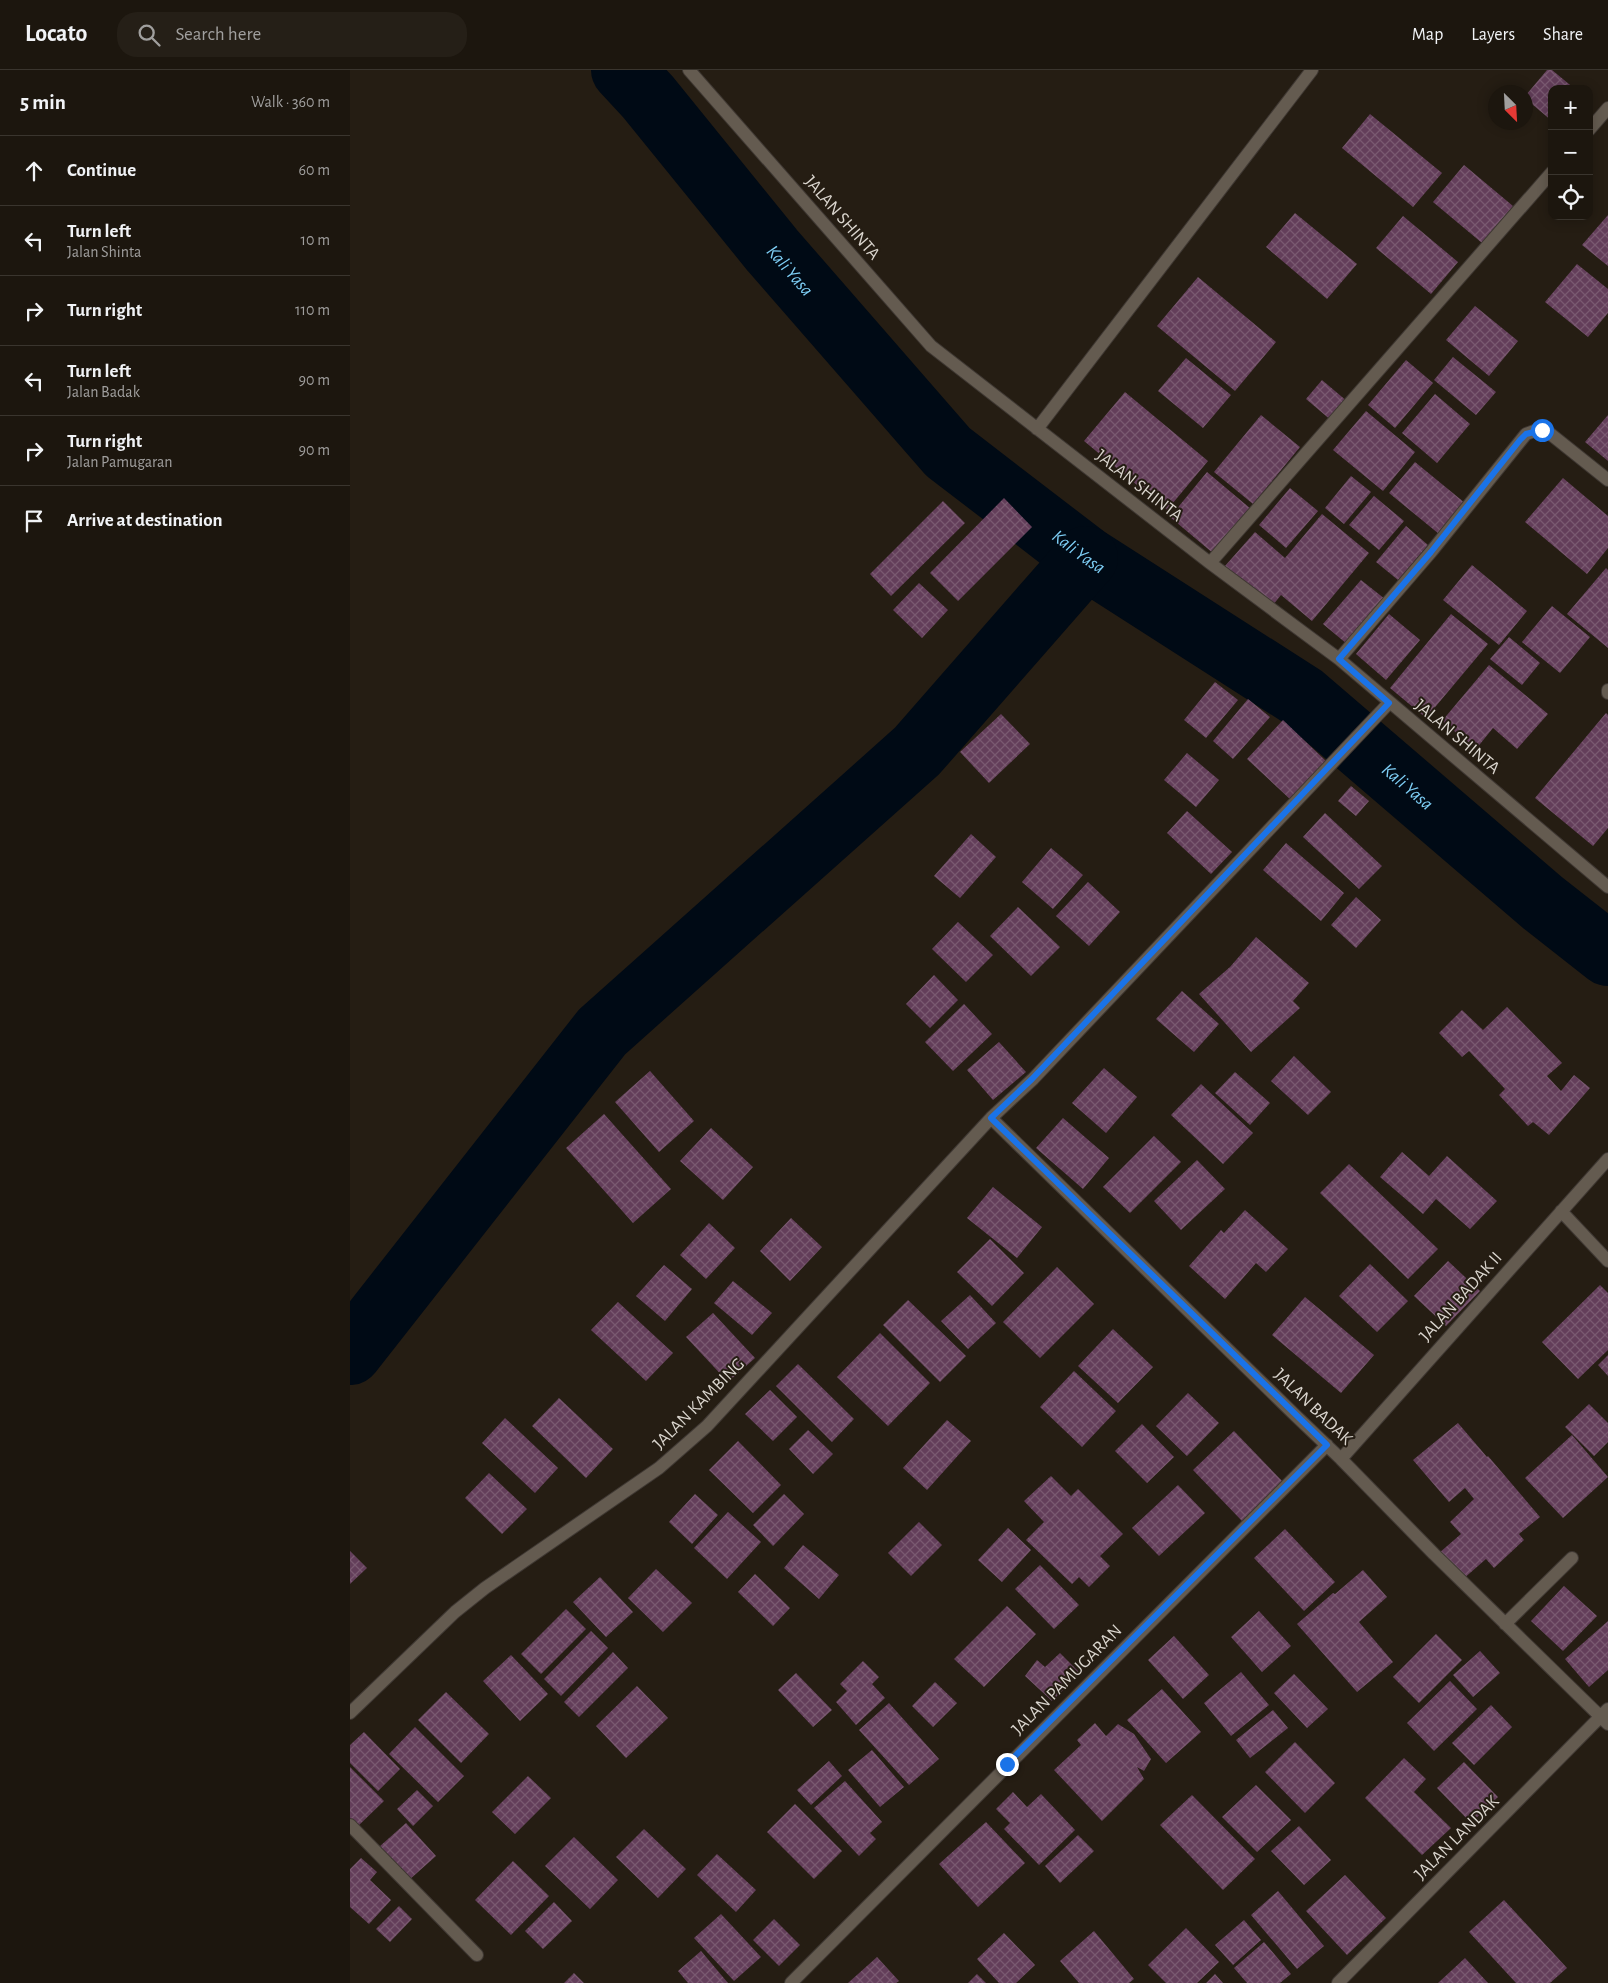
<!DOCTYPE html>
<html lang="en">
<head>
<meta charset="utf-8">
<style>
  :root { --surface:#1c160e; --page:#251f17; --text:#f1f3f6; --muted:#a09f9e; --line:#3a352e }
  body { margin:0; font-family:"Alegreya Sans",sans-serif; background:var(--page); color:var(--text) }
  .controls { position:absolute; right:15px; top:15px; display:grid; overflow:hidden; border-radius:10px; box-shadow:0 2px 12px #0003 }
  .controls button { width:45px; height:45px; display:grid; place-items:center; padding:0; border:0; border-bottom:1px solid var(--line); background:var(--surface); color:var(--text); font:25px sans-serif }
  .compass { position:absolute; left:1138px; top:15px; width:45px; height:45px; border-radius:50%; background:var(--surface); box-shadow:0 2px 12px #0003; rotate:156deg }
  .stop { position:absolute; width:15px; height:15px; margin:-11px; border:4px solid #1a73e8; border-radius:50%; background:#fff }
  .stop.end { background:#1a73e8; border-color:#fff; box-shadow:0 1px 5px #0008 }
  .list { margin:0; padding:0; list-style:none }
  h2 { display:flex; justify-content:space-between; align-items:center; height:65px; margin:0; padding:0 20px; font-size:21px }
  h2 small { font-size:16px; font-weight:400; color:var(--muted) }
  .list li { display:grid; grid-template-columns:32px 1fr auto; gap:15px; align-items:center; box-sizing:border-box; height:70px; padding:0 20px; border-top:1px solid var(--line) }
  .list b { display:block; font-size:19px; white-space:nowrap }
  .list p { margin:0; font-size:16px; white-space:nowrap; color:var(--muted) }
  .list em { font-size:16px; font-style:normal; color:var(--muted) }
  .icon { flex:none; width:28px; height:28px; fill:none; stroke:currentColor; stroke-width:2; stroke-linecap:round; stroke-linejoin:round }
  .map { position:relative; flex:none; width:1258px; height:1913px; overflow:hidden }
  header { display:flex; align-items:center; gap:30px; box-sizing:border-box; height:70px; padding:0 25px; background:var(--surface); border-bottom:1px solid var(--line) }
  header strong { font-size:24px }
  nav { display:flex; gap:28px; margin-inline-start:auto; font-size:18px }
  .search { width:350px; height:45px; background:var(--page); display:flex; align-items:center; gap:12px; box-sizing:border-box; padding:0 18px; border-radius:20px; color:var(--muted); font-size:19px }
  main { display:flex }
  aside { flex:1; background:var(--surface) }
  .map>svg:first-child { display:block }
  .lines { fill:none; stroke-linecap:round; stroke-linejoin:round }
  .river { stroke:#000a15; stroke-width:64 }
  .building { fill:url(#building-cross-hatch) }
  .street-casing { stroke:#3f3833; stroke-width:14 }
  .street { stroke:#645b50; stroke-width:12 }
  .route { stroke:#1a73e8; stroke-width:6 }
  .labels { text-anchor:middle; dominant-baseline:central; stroke-width:4; stroke-linejoin:round; paint-order:stroke }
  .street-label { font-size:18px; fill:#dad5ce; stroke:#251d13 }
  .water-label { font-size:19px; font-style:italic; fill:#7dcef5; stroke:#251d13 }
</style>
</head>
<body>
<header>
<strong>Locato</strong>
<div class="search"><svg class="icon" aria-label="search" viewBox="0 0 24 24"><circle cx="10" cy="10" r="6"/><path d="M15 15l6 6"/></svg>Search here</div>
<nav><a>Map</a><a>Layers</a><a>Share</a></nav>
</header>
<main>
<aside>
<h2>5 min<small>Walk · 360 m</small></h2>
<ul class="list">
<li><svg class="icon" aria-label="ahead" viewBox="0 0 24 24"><path d="M12 20V5M6 11l6-6 6 6"/></svg><div><b>Continue</b></div><em>60 m</em></li>
<li><svg class="icon" aria-label="left" viewBox="0 0 24 24"><path d="M17 20v-9H6M10 6l-5 5 5 5"/></svg><div><b>Turn left</b><p>Jalan Shinta</p></div><em>10 m</em></li>
<li><svg class="icon" aria-label="right" viewBox="0 0 24 24"><path d="M7 20v-9h11M14 6l5 5-5 5"/></svg><div><b>Turn right</b></div><em>110 m</em></li>
<li><svg class="icon" aria-label="left" viewBox="0 0 24 24"><path d="M17 20v-9H6M10 6l-5 5 5 5"/></svg><div><b>Turn left</b><p>Jalan Badak</p></div><em>90 m</em></li>
<li><svg class="icon" aria-label="right" viewBox="0 0 24 24"><path d="M7 20v-9h11M14 6l5 5-5 5"/></svg><div><b>Turn right</b><p>Jalan Pamugaran</p></div><em>90 m</em></li>
<li><svg class="icon" aria-label="arrive" viewBox="0 0 24 24"><path d="M6 21V4h12l-3 4 3 4H6"/></svg><div><b>Arrive at destination</b></div></li>
</ul>
</aside>
<div class="map">
<svg width="1258" height="1913" viewBox="0 0 1258 1913">
  <defs>
    <pattern id="building-cross-hatch" width="8" height="8" patternUnits="userSpaceOnUse" patternTransform="scale(1.25)"><rect width="8" height="8" fill="#633e5a"/><path d="M0 0l8 8M0 8l8-8" fill="none" stroke="#795970"/></pattern>
  </defs>
  <rect width="100%" height="100%" fill="#251d13"/>
  <g class="lines">
    <g class="river">
      <path id="s1" d="M273,0L298,27L422,180L598,382L736,488L953,627L1193,833L1258,884"/>
      <path d="M0,1283L252,962L567,681L736,488"/>
    </g>
  </g>
  <path class="building" d="M1197,0H1202L1225,19H1202V51L1176,29V25Z
    M1020,44L1092,103L1063,137L992,78Z
    M1114,95L1163,136L1132,173L1083,132Z
    M945,143L1007,194L977,229L916,177Z
    M1258,145V196L1232,175Z
    M1053,146L1108,192L1081,224L1026,178Z
    M1227,194L1258,219V243L1238,267L1195,232Z
    M848,207L926,272L885,321L807,256Z
    M1125,236L1168,271L1139,306L1096,270Z
    M1103,287L1146,322L1126,345L1084,310Z
    M836,288L881,325L853,358L808,321Z
    M1056,290L1083,313L1045,358L1018,335Z
    M972,310L998,332L982,351L956,329Z
    M775,322L858,391L817,440L734,371Z
    M1085,324L1120,354L1087,393L1052,363Z
    M1016,341L1065,382L1033,421L983,380Z
    M911,345L950,377L903,434L864,402Z
    M1258,345V391L1235,372Z
    M1065,392L1115,433L1089,464L1039,423Z
    M857,402L901,439L864,484L820,447Z
    M1001,406L1021,422L994,454L975,438Z
    M1213,408L1258,446V478L1237,504L1175,452Z
    M940,418L968,441L936,478L909,455Z
    M1024,426L1054,451L1029,480L999,455Z
    M654,428L682,457L608,531L580,503Z
    M593,431L615,453L541,526L520,504Z
    M972,444L1019,483L962,551L931,525L923,535L875,496L905,462L935,488Z
    M1056,456L1078,475L1048,510L1026,492Z
    M1122,495L1177,541L1149,575L1093,530Z
    M1256,498L1258,500V578L1217,544Z
    M1011,510L1035,529L997,574L973,554Z
    M569,513L598,540L572,568L543,540Z
    M1202,536L1240,567L1210,603L1172,572Z
    M1039,544L1070,570L1036,610L1006,584Z
    M1101,544L1138,574L1076,648L1040,618Z
    M1159,567L1190,593L1172,615L1140,589Z
    M1139,595L1198,644L1167,679L1143,658L1126,679L1092,651Z
    M865,612L888,630L856,668L834,650Z
    M898,629L920,647L883,689L863,671Z
    M1256,643L1258,645V758L1243,776L1185,728Z
    M651,644L680,674L639,713L610,682Z
    M933,650L977,692L941,730L897,689Z
    M837,683L869,710L846,737L814,710Z
    M1001,716L1019,731L1006,746L988,731Z
    M837,741L882,782L861,804L817,763Z
    M975,743L1032,796L1009,819L953,767Z
    M621,764L646,787L610,828L584,806Z
    M936,773L994,823L971,851L913,800Z
    M701,778L733,805L703,839L672,812Z
    M738,812L770,842L739,876L706,846Z
    M1006,827L1031,850L1006,878L981,855Z
    M668,837L710,877L681,906L640,866Z
    M608,852L643,885L616,912L582,879Z
    M906,867L959,913L943,931L950,938L901,982L849,924L880,897Z
    M584,905L608,930L580,958L556,934Z
    M832,921L869,954L844,982L806,949Z
    M614,934L642,964L603,1001L575,972Z
    M1157,937L1212,993L1197,1006L1211,1021L1224,1005L1240,1018L1199,1065L1183,1052L1178,1056L1149,1025L1155,1019L1119,981L1112,987L1089,963L1112,940L1133,960Z
    M649,972L676,1002L643,1030L617,1000Z
    M944,986L981,1022L958,1045L921,1011Z
    M754,998L787,1027L756,1063L722,1033Z
    M300,1001L344,1051L309,1082L265,1032Z
    M885,1002L920,1033L900,1055L865,1023Z
    M851,1014L903,1063L873,1094L821,1045Z
    M254,1044L321,1119L283,1153L216,1078Z
    M713,1048L759,1088L733,1119L686,1078Z
    M361,1058L403,1097L373,1130L330,1091Z
    M804,1066L831,1092L780,1143L753,1117Z
    M1052,1082L1079,1106L1097,1086L1147,1131L1120,1159L1086,1129L1073,1144L1030,1107Z
    M847,1090L875,1119L831,1160L804,1131Z
    M999,1094L1088,1179L1058,1209L970,1123Z
    M643,1117L692,1157L667,1188L617,1148Z
    M895,1140L938,1179L916,1202L906,1193L875,1229L839,1196L871,1160L874,1163Z
    M441,1148L472,1177L440,1211L410,1181Z
    M359,1153L385,1178L356,1209L330,1185Z
    M640,1169L674,1203L642,1236L607,1202Z
    M1098,1191L1130,1221L1096,1256L1064,1226Z
    M1020,1194L1058,1231L1027,1262L989,1226Z
    M314,1195L342,1219L315,1251L286,1226Z
    M707,1197L744,1234L690,1288L653,1252Z
    M383,1211L422,1243L402,1265L364,1233Z
    M1250,1215L1258,1223V1280L1228,1309L1192,1272Z
    M620,1225L646,1253L618,1279L591,1251Z
    M955,1227L1024,1285L991,1323L922,1265Z
    M558,1230L616,1286L590,1312L533,1255Z
    M268,1232L323,1283L296,1311L241,1260Z
    M363,1243L405,1288L378,1312L336,1267Z
    M763,1259L803,1297L768,1333L728,1296Z
    M530,1263L580,1313L538,1356L487,1307Z
    M1258,1285V1306L1248,1295Z
    M448,1294L504,1349L482,1372L426,1316Z
    M724,1301L766,1341L732,1377L690,1337Z
    M420,1320L447,1347L423,1371L395,1344Z
    M838,1323L869,1353L837,1386L806,1356Z
    M209,1328L263,1379L236,1408L182,1356Z
    M1239,1334L1258,1353V1372L1244,1386L1215,1357Z
    M155,1348L208,1398L185,1423L132,1373Z
    M597,1350L621,1371L577,1420L553,1398Z
    M1108,1353L1137,1387L1138,1386L1190,1447L1169,1464L1174,1470L1144,1498L1136,1489L1112,1510L1089,1483L1111,1464L1100,1452L1124,1429L1115,1418L1099,1432L1063,1390Z
    M792,1354L824,1387L797,1413L765,1381Z
    M458,1360L483,1384L463,1404L439,1379Z
    M884,1361L934,1413L893,1452L843,1400Z
    M1222,1365L1258,1407L1213,1448L1175,1408Z
    M388,1371L431,1415L403,1443L359,1400Z
    M139,1403L177,1439L152,1464L115,1428Z
    M701,1406L721,1426L728,1419L773,1464L750,1486L760,1496L739,1517L729,1507L722,1514L676,1470L694,1452L674,1431Z
    M828,1415L855,1443L809,1486L782,1458Z
    M345,1424L368,1445L342,1474L319,1452Z
    M434,1424L454,1444L423,1476L403,1455Z
    M378,1442L411,1472L377,1509L344,1478Z
    M569,1452L592,1475L561,1506L538,1483Z
    M658,1458L681,1480L652,1512L628,1490Z
    M935,1459L985,1512L954,1541L904,1488Z
    M453,1475L489,1505L469,1529L434,1498Z
    M0,1481L17,1498L0,1514Z
    M690,1495L729,1535L704,1559L665,1519Z
    M306,1499L342,1533L313,1562L278,1528Z
    M1013,1500L1037,1527L1009,1552L1043,1592L1007,1622L947,1554L983,1523L985,1524Z
    M405,1504L440,1538L423,1556L388,1522Z
    M250,1507L283,1542L256,1567L223,1532Z
    M1214,1516L1247,1546L1213,1581L1181,1551Z
    M657,1536L686,1564L634,1617L604,1589Z
    M216,1539L236,1559L191,1604L171,1584Z
    M909,1541L941,1576L912,1602L881,1567Z
    M1258,1551V1600L1239,1617L1215,1589Z
    M241,1561L258,1578L211,1626L194,1609Z
    M1086,1564L1112,1590L1069,1633L1043,1607Z
    M824,1566L859,1605L833,1629L798,1590Z
    M1130,1581L1150,1603L1123,1627L1103,1605Z
    M263,1582L278,1598L229,1647L214,1632Z
    M710,1583L730,1603L702,1631L675,1606L687,1590L695,1597Z
    M161,1585L198,1624L170,1651L133,1611Z
    M513,1591L529,1607L522,1614L535,1628L506,1655L486,1632L497,1621L490,1614Z
    M891,1602L919,1635L881,1666L854,1633Z
    M446,1603L482,1640L463,1657L428,1620Z
    M944,1604L978,1639L957,1658L924,1623Z
    M1100,1611L1127,1639L1084,1681L1057,1653Z
    M585,1612L607,1633L583,1657L562,1636Z
    M287,1616L318,1648L276,1688L246,1656Z
    M812,1619L851,1662L816,1693L777,1650Z
    M96,1622L139,1664L111,1693L68,1650Z
    M539,1633L589,1689L559,1715L509,1660Z
    M1141,1635L1162,1657L1124,1695L1102,1673Z
    M923,1640L938,1658L900,1688L886,1670Z
    M745,1653L756,1666L768,1654L784,1664L801,1689L794,1701L787,1697L794,1709L752,1751L704,1700L731,1675L727,1670Z
    M65,1657L114,1706L88,1732L39,1684Z
    M14,1662L50,1699L28,1721L0,1693V1675Z
    M945,1672L985,1713L955,1743L915,1702Z
    M522,1680L554,1717L530,1737L498,1700Z
    M1054,1688L1076,1709L1064,1722L1101,1758L1072,1785L1015,1728Z
    M479,1691L492,1706L461,1735L447,1720Z
    M1114,1692L1148,1727L1121,1753L1087,1718Z
    M0,1697L34,1731L7,1757L0,1750Z
    M178,1706L201,1728L165,1764L142,1742Z
    M495,1711L532,1752L520,1763L526,1769L509,1786L464,1738Z
    M906,1715L941,1750L907,1782L872,1747Z
    M67,1720L83,1736L63,1756L47,1739Z
    M663,1722L677,1737L691,1724L725,1760L689,1795L654,1759L660,1753L646,1739Z
    M842,1725L905,1789L873,1820L810,1755Z
    M445,1734L492,1781L464,1809L417,1762Z
    M636,1752L675,1793L628,1837L589,1794Z
    M56,1753L86,1786L59,1810L29,1777Z
    M949,1756L981,1790L954,1815L921,1781Z
    M294,1759L336,1799L308,1828L266,1787Z
    M728,1765L744,1781L710,1813L695,1796Z
    M224,1767L268,1810L240,1839L195,1796Z
    M367,1784L406,1820L386,1842L347,1805Z
    M11,1788L27,1802L20,1810L41,1830L19,1854L0,1837V1799Z
    M163,1791L199,1826L161,1865L125,1830Z
    M995,1805L1036,1848L997,1885L956,1841Z
    M928,1821L974,1876L947,1899L901,1845Z
    M1154,1830L1217,1898L1200,1913H1166L1119,1862Z
    M204,1832L222,1851L193,1879L175,1861Z
    M49,1836L62,1849L40,1872L26,1859Z
    M371,1844L411,1887L384,1911L344,1868Z
    M424,1849L450,1875L429,1896L403,1870Z
    M894,1850L911,1870L883,1895L865,1875Z
    M836,1858L869,1892L847,1913H816L798,1895Z
    M744,1861L784,1909L779,1913H729L710,1891Z
    M654,1863L685,1895L666,1913H649L627,1889Z
    M914,1872L941,1904L930,1913H897L884,1898Z
    M351,1881L378,1913H338L328,1901Z
    M527,1887L549,1911L546,1913H498Z
    M1115,1888L1138,1913H1088Z
    M224,1903L234,1913H214Z
    M627,1904L636,1913H618Z
    M865,1904L873,1913H856Z"/>
  <g class="lines">
    <g class="street-casing">
      <path id="street" d="M339,0L581,276L860,493L989,589L1258,817
        M1239,60L1258,38
        M687,359L962,0
        M860,493L1202,102
        M989,589L1081,482L1176,364L1187,360L1198,362L1258,410
        M1258,620V623
        M641,1048L946,1346L991,1389L1084,1484L1258,1654
        M1211,1141L1258,1191
        M991,1389L1258,1089
        M1155,1554L1222,1488
        M0,1643L105,1542L135,1518L309,1398L357,1356L641,1048L683,1009L1039,633
        M0,1755L127,1885
        M441,1913L977,1375
        M988,1913L1258,1639"/>
    </g>
    <use href="#street" class="street"/>
  </g>
  <g class="lines">
    <path class="route" d="M657,1694L977,1375L641,1048L682,1009L1039,633L989,589L1081,482L1170,370L1176,364L1192,360"/>
  </g>
  <g class="labels">
    <g class="street-label">
      <text transform="translate(492 148) rotate(49)">JALAN SHINTA</text>
      <text transform="translate(789 416) rotate(38)">JALAN SHINTA</text>
      <text transform="translate(1107 667) rotate(40)">JALAN SHINTA</text>
      <text transform="translate(1111 1227) rotate(-48)">JALAN BADAK II</text>
      <text transform="translate(349 1334) rotate(-45)">JALAN KAMBING</text>
      <text transform="translate(963 1337) rotate(44)">JALAN BADAK</text>
      <text transform="translate(717 1610) rotate(-45)">JALAN PAMUGARAN</text>
      <text transform="translate(1107 1768) rotate(-45)">JALAN LANDAK</text>
    </g>
    <g class="water-label">
      <text stroke="none"><textPath href="#s1" startOffset="261">Kali Yasa</textPath></text>
      <text stroke="none"><textPath href="#s1" startOffset="666">Kali Yasa</textPath></text>
      <text stroke="none"><textPath href="#s1" startOffset="1071">Kali Yasa</textPath></text>
    </g>
  </g>
</svg>
<div class="controls">
<button>+</button>
<button>−</button>
<button><svg class="icon" aria-label="locate" viewBox="0 0 24 24"><circle cx="12" cy="12" r="6"/><path d="M12 2v4M12 18v4M2 12h4M18 12h4"/></svg></button>
</div>
<svg class="compass" viewBox="-18 -18 36 36"><path d="M0-13l5 13h-10z" fill="#e53935"/><path d="M0 13l5-13h-10z" fill="#a09f9e"/></svg>
<div class="stop" style="left:1192px;top:360px"></div>
<div class="stop end" style="left:657px;top:1694px"></div>
</div>
</main>
</body>
</html>
